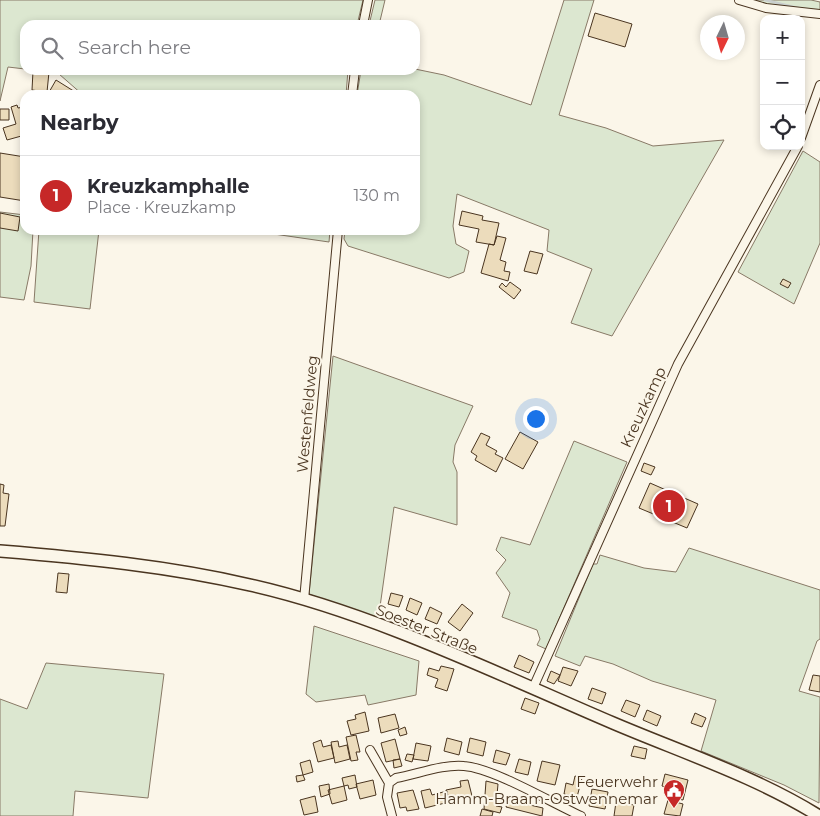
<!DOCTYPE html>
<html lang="en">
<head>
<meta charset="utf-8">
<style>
  :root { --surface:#fff; --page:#f7f7f7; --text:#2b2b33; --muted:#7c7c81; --line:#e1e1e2; --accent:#c62828 }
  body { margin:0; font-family:Montserrat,sans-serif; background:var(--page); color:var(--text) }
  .controls { position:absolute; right:15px; top:15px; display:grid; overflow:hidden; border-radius:10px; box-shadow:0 2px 8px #0003 }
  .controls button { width:45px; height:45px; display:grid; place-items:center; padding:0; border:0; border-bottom:1px solid var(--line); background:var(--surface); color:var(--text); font:25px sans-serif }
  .compass { position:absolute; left:700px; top:15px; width:45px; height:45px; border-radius:50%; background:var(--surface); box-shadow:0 2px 8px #0003; rotate:185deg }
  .you { position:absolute; left:535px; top:418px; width:18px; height:18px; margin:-12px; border:4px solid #fff; border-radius:50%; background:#1a73e8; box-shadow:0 0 0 8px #1a73e833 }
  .badge { display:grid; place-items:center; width:32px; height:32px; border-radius:50%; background:var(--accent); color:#fff; font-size:16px; font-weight:700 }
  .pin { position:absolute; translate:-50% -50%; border:2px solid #fff; box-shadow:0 1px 5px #0006 }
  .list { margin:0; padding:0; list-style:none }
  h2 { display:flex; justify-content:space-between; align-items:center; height:65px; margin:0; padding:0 20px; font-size:21px }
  h2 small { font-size:16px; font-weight:400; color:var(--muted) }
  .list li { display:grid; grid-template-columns:32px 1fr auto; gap:15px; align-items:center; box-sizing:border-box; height:80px; padding:0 20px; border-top:1px solid var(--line) }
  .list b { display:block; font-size:19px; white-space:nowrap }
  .list p { margin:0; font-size:16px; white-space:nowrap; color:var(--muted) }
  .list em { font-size:16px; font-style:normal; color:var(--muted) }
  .icon { flex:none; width:28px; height:28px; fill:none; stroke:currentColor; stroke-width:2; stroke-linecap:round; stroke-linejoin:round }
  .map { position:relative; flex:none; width:820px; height:816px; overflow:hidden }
  .search { position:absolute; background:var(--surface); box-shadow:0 2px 8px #0003; left:20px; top:20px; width:400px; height:55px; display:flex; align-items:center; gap:12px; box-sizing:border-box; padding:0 18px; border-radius:15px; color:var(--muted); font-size:19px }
  .panel { position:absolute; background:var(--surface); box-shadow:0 2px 8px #0003; left:20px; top:90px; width:400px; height:145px; border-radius:15px }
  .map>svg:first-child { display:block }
  .green { fill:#dce7d0; stroke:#887966 }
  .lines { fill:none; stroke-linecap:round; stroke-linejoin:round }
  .stream { stroke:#c9cecd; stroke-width:2.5 }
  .building { fill:#ecdcbc; stroke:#4a3520 }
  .minor-casing { stroke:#4a3520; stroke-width:10 }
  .secondary-casing { stroke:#4a3520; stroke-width:14 }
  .minor { stroke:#fbf6e9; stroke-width:8 }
  .secondary { stroke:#fbf6e9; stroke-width:11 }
  .labels { text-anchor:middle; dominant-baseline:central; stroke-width:4; stroke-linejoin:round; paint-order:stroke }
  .street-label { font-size:15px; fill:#4a3520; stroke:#fbf6e9 }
  .poi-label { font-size:15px; fill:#4a3520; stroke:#fbf6e9; text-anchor:end }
</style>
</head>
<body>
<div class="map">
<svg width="820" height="816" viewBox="0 0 820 816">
  <rect width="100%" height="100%" fill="#fbf6e9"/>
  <path class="green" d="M0,0H363L357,25H25V69L8,67L0,101Z
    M375,0H385L379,25H369Z
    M564,0H594L559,115L606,128L653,146L724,140L612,336L571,323L592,269L547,251L549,230L457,194L453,226L456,244L469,251L464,272L449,278L348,246L344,239L345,230H415V95H357L361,70L415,69L444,75L531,105Z
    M751,0H811L820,2V11L779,9Z
    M30,70H348L346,95H83L59,74Z
    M803,151L820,162V243L794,304L738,272Z
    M0,212L25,215V230H33L31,266L24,300L0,297Z
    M39,230H99L90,309L34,302Z
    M246,230H330L329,242Z
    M333,356L473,406L455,445L453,462L457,472V525L394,507L378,621L309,594Z
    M574,441L627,462L546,649L537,645L540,639L537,630L502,617L510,593L496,573L506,560L496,550L501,537L530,545Z
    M689,548L820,590V639L817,641L799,691L820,697L819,803L784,785L701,751L716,700L652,681L613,664L585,656L580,666L555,656L593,564H597L600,555L644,568L676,572Z
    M314,626L419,661L416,695L368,705L365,695L316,702L306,694Z
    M46,663L164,674L148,798L75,791L73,816H0V699L27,709Z"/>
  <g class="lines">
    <path class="stream" d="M765,0L802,9"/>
  </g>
  <path class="building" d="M595,13L632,24L625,47L588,36Z
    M33,71L49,72L47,92L32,90Z
    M56,80L80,95L48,94Z
    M17,105L18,108L24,107L25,112V135L7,140L3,128L16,124L11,107Z
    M0,109H9V120H0Z
    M0,153L25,157V201L0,197Z
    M462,211L483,216L482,220L499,223L494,245L476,242L479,229L459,225Z
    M0,213L20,217L18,231L0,228Z
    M497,236L506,238L500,260L506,262L504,271L510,272L508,281L481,273L489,244L494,245Z
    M530,251L543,254L537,274L524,271Z
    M783,279L791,283L788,288L780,284Z
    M510,282L521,290L514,299L499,287L502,283L506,287Z
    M520,432L538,442L523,469L505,459Z
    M481,433L490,437L486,445L497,451L495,454L503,458L496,472L475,460L477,456L471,452Z
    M644,463L655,467L651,475L641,471Z
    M650,483L698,504L687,528L639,508Z
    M0,484L4,485L3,493L9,494L5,526H0Z
    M58,573L69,574L67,593L56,592Z
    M391,593L403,596L399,607L388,604Z
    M410,598L422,603L417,615L406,610Z
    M462,604L473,613L460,631L448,622Z
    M430,607L442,613L437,624L425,619Z
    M519,655L534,662L529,673L514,667Z
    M441,666L454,669L447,691L435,687L438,679L427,675L429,668L439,671Z
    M563,667L578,671L571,686L558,681Z
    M551,671L560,675L554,684L547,681Z
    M813,675L820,676V692L809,690Z
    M592,688L606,693L602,704L588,699Z
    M525,698L539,703L535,714L521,709Z
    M626,700L640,705L635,717L621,711Z
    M647,710L661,716L657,726L643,720Z
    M365,712L369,731L351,735L347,721L356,719L355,715Z
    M695,713L706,718L702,727L691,723Z
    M395,714L399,728L381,733L378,718Z
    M405,727L407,734L400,736L398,730Z
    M356,735L360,752H356L358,760L351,761L346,737Z
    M447,738L462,742L459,755L444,751Z
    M470,738L486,742L483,756L467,752Z
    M395,739L400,759L386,762L381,743Z
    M321,740L323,747L331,745L334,758L318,762L313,743Z
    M338,741L339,747L347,745L350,759L335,763L331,742Z
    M416,743L431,746L428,761L413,759Z
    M634,746L647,749L645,759L631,756Z
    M496,750L510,754L506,765L493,762Z
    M407,754L414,755L412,762L405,760Z
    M400,759L402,766L394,768L393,760Z
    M519,759L531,762L528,775L515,772Z
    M310,760L313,772L303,775L300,763Z
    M542,761L560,765L555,785L537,781Z
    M665,774L688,780L683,800L673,798L675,790L662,786Z
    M303,775L305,780L297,782L296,776Z
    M355,775L357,787L349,789L348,785L344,786L342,778Z
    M575,776L582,778L577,797L564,794L566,783L573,785Z
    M373,780L376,795L360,799L356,784Z
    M468,780L472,796L448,800L446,790L461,787L460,781Z
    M486,781L498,784L496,806L502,807L500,813L484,809Z
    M329,784L330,794L321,797L319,786Z
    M344,786L347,800L332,804L328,790Z
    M430,789L432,795L447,791L449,802L425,808L421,791Z
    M592,789L608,792L605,809L589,806Z
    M413,790L419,809L407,811L406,807L400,808L397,793Z
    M315,796L318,812L304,815L300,800Z
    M508,800L543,808L542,816L506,807Z
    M668,800L683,804L680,816L664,814Z
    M616,802L634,805L632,816H614Z
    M482,809L493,812L492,816H480Z"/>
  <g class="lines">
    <g class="minor-casing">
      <path id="minor" d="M739,0L766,8L820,14
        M363,25L368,0
        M352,95L355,70
        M801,138L820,85
        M304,600L338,230
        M533,688L678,364L798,146
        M370,750L389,783L387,797L392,816
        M389,783L396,778C418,774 443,764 464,766C493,768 552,803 581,816"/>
    </g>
    <g class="secondary-casing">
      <path id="secondary" d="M0,551C84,558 168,566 250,585C371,612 498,674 613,723C681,752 757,777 819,816"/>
    </g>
    <use href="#minor" class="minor"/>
    <use href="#secondary" class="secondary"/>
  </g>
  <defs>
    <g id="civic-pin" transform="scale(1.125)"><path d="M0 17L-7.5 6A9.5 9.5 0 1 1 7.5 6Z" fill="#c62828" stroke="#fbf6e9"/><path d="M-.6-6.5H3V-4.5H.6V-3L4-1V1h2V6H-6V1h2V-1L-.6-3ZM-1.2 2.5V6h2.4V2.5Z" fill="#fff"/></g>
  </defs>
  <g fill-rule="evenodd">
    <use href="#civic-pin" x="674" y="790"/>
  </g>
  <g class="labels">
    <g class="street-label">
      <text transform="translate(643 407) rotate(-65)">Kreuzkamp</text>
      <text transform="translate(307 414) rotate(-85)">Westenfeldweg</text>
      <text transform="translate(427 629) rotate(22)">Soester Straße</text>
    </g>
    <g class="poi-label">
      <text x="658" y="781">Feuerwehr<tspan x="658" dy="17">Hamm-Braam-Ostwennemar</tspan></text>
    </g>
  </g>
</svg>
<div class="controls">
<button>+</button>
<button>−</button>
<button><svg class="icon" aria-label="locate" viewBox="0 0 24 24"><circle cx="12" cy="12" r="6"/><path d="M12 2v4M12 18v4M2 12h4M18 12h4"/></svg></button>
</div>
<svg class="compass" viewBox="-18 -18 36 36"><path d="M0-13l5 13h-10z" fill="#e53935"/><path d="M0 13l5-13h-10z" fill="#7c7c81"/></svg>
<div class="you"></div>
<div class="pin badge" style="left:669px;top:506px">1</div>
<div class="search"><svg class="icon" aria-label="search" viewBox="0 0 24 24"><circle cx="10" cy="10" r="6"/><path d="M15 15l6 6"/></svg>Search here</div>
<section class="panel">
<h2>Nearby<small></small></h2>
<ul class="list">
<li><span class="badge">1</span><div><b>Kreuzkamphalle</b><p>Place · Kreuzkamp</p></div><em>130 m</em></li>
</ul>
</section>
</div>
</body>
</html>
